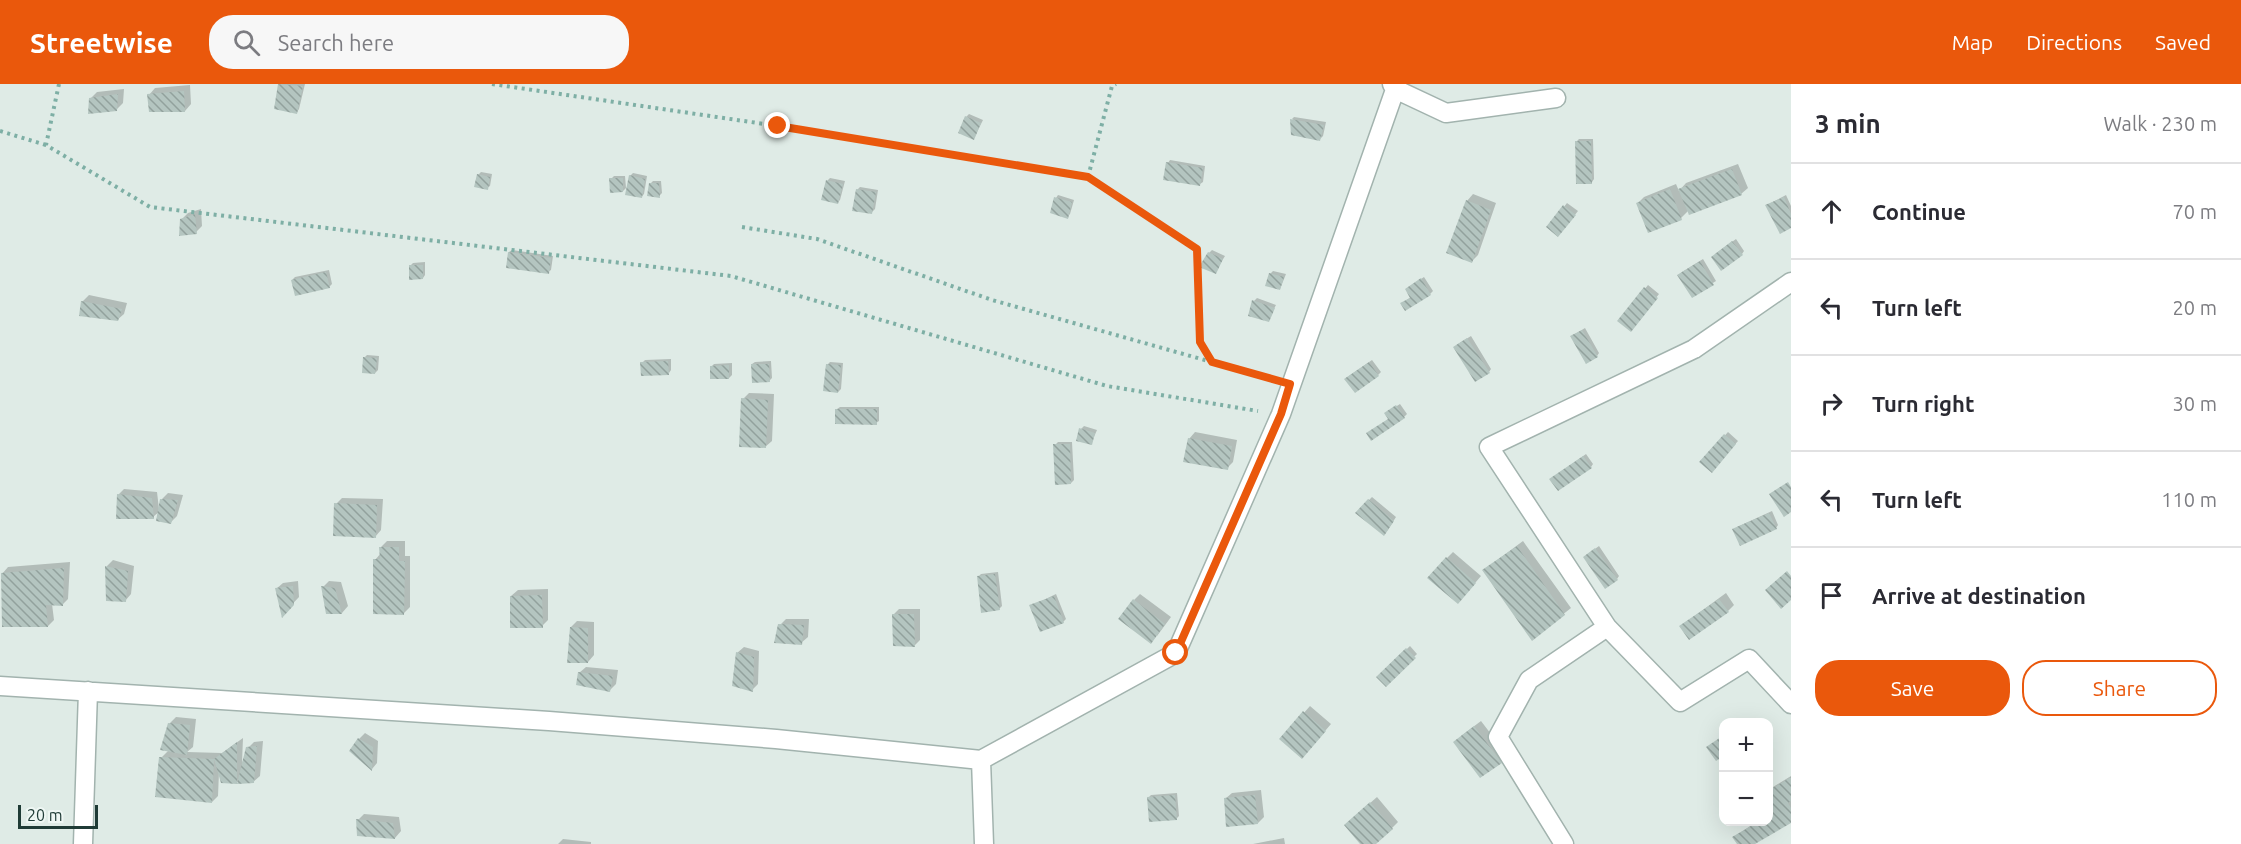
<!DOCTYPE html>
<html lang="en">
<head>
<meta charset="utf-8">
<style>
  :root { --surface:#fff; --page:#f7f7f7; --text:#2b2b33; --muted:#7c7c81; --line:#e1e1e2; --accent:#ea580c }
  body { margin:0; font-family:Ubuntu,sans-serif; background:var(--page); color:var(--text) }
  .controls { position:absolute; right:18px; bottom:18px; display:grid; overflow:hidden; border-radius:12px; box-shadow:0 6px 24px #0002 }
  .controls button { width:54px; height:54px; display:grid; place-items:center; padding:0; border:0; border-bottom:2px solid var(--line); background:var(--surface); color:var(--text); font:30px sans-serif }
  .scale { position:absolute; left:18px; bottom:15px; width:80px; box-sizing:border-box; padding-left:6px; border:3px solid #1f3b36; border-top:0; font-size:16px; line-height:21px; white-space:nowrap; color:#1f3b36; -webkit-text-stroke:4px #eff7f4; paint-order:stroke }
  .stop { position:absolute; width:18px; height:18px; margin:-14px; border:4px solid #ea580c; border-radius:50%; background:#fff }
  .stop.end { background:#ea580c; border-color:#fff; box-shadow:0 2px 6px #0008 }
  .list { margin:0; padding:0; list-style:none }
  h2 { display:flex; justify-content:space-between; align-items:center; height:78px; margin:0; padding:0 24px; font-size:26px }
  h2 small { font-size:20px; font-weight:400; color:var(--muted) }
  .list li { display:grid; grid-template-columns:39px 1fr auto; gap:18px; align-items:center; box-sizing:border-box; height:96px; padding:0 24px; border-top:2px solid var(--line) }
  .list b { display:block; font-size:22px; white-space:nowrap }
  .list em { font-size:20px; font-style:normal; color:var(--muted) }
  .actions { display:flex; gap:12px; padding:18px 24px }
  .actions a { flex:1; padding:14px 0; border:2px solid var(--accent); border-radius:24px; text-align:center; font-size:21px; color:var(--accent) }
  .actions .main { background:var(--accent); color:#fff }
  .icon { flex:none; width:33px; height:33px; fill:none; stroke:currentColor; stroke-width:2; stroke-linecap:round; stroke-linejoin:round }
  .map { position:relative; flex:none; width:1791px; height:760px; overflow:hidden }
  header { display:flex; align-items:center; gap:36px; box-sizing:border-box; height:84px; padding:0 30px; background:var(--accent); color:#fff }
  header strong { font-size:28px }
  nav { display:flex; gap:33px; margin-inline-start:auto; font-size:21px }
  .search { width:420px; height:54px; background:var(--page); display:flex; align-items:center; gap:15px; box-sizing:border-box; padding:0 21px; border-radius:24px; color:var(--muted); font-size:22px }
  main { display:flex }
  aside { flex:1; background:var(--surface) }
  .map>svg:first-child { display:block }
  .shadow { fill:#0003 }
  .building { fill:url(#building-back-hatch) }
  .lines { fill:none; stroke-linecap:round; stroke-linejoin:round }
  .minor-casing { stroke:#a2b3ae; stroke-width:21 }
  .path { stroke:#7eafa5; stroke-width:4; stroke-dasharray:3 4.5; stroke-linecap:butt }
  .minor { stroke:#fff; stroke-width:18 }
  .route { stroke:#ea580c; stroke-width:8 }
</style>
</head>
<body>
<header>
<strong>Streetwise</strong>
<div class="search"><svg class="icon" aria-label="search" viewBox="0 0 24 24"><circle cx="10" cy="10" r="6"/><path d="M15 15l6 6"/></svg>Search here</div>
<nav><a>Map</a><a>Directions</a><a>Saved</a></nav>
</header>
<main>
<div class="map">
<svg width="1791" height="760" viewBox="0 0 1791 760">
  <defs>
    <pattern id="building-back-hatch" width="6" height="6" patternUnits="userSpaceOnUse" patternTransform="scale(1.5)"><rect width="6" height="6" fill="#b4c5c0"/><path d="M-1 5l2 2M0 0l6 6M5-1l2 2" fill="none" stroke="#92a19d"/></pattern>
  </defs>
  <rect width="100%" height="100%" fill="#dfebe6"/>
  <path class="shadow" d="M280,0H305L299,25L297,28L275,23Z
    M190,1L191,20L185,27L149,11L155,4Z
    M124,5L123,19L116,26L91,14L97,8Z
    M969,30L983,36L974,54L966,33Z
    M1294,33L1326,38L1323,52L1320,55L1292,35Z
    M1579,55H1593L1594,95L1592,98L1576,58Z
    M1170,76L1205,82L1203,98L1200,100L1168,79Z
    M1738,80L1748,104L1741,110L1688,127L1681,134L1637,120L1644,113L1676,100L1679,107L1686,99Z
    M481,88L492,90L490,102L487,104L478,91Z
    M633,89L647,92L644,110L641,113L630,92Z
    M614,92H625L626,104L623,107L611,95Z
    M830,94L845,97L840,116L837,119L823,115L828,96Z
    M653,97H661L662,109L659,112L650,100Z
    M860,103L878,106L875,125L872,128L857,106Z
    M1473,110L1496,119L1478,171L1472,177L1467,117Z
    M1058,111L1074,116L1070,130L1067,133L1056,114Z
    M1786,111L1791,122V142L1767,121Z
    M1567,119L1578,127L1561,148L1548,143Z
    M201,125L202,142L196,148L181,136L188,129Z
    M1736,155L1744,167L1742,170H1715Z
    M512,166L553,172L551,186L548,188L509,168Z
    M1212,166L1225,172L1215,188L1209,169Z
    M1703,175L1716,197L1692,212L1682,188Z
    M425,178V191L423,194L411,181L413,179Z
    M329,186L332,200L329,203L292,196L295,193Z
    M1273,187L1286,190L1280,205L1270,190Z
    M1424,193L1433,207L1430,210L1405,217L1411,213L1406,205Z
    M1648,201L1659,210L1633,243L1619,237Z
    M89,211L127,219L124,230L117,236L82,218Z
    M1257,214L1276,221L1268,236L1254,217Z
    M1585,244L1599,269L1597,272L1575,250Z
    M1471,252L1491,285L1489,288L1458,260Z
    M367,271L379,272L378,286L375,289L365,273Z
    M671,275V286L669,289L642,279L645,276Z
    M1372,276L1381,288L1378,291L1349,292Z
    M771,277L772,294L769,297L752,280L755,278Z
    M830,278L843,279L841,305L838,308L827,281Z
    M732,279V291L729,294L712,282L714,280Z
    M749,309L774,310L772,357L765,363L743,315Z
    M1400,320L1407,330L1404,333L1389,334L1386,329Z
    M840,323H879V337L876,339L837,325Z
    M1084,342L1097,346L1091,360L1081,345Z
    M1195,348L1237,356L1233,378L1227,384L1189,355Z
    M1728,348L1738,357L1711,387L1701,378Z
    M1058,358H1072L1074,396L1071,399L1055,361Z
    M1586,370L1593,380L1591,383L1554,393Z
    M124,405L157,408L159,425L162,415L168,409L183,411L177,432L171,438L160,427L153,433L118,411Z
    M1372,413L1396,433L1387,447L1357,428Z
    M342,414L383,415L381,446L375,453L336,420Z
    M1772,427L1778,441L1776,444L1737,443Z
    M387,457H405V472H410V523L404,529L375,476L381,469V463Z
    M1523,457L1571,524L1532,555L1484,486Z
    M1599,462L1619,492L1617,495L1588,470Z
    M1453,468L1481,492L1464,512L1447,474Z
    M113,476L134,482L131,510L125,517L107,516V482Z
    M70,478L68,515L62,521L52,520L54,536L48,542L2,490L8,483Z
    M998,488L1002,522L999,525L978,493L981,490Z
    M298,497L299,513L282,531L276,505L283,499Z
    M329,497L341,498L348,522L342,529L328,528L323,503Z
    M548,505V536L542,542L511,512L518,506Z
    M1726,509L1734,521L1728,527L1681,542Z
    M1056,510L1066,535L1063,538L1031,522Z
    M1140,510L1171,533L1157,552L1134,516Z
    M899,525H920V556L914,562L893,531Z
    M786,535H809L808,553L801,559L780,541Z
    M577,537L594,538V571L588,578L571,543Z
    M1410,562L1417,570L1386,600L1378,593Z
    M744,563L759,567L758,600L752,606L737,569Z
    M586,583L618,586L616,600L610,606L579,589Z
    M1310,622L1331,640L1308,667L1281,655Z
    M176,633L196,635L193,663L187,668L222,669L243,654L242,679L248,664L254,658L263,657L260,692L253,698H222L219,688L218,712L212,718L161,674L169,666V640Z
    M1481,637L1507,671L1501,678L1461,652Z
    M365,649L378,657L377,679L372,685L359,655Z
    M1791,692V737L1734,753L1756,738H1768V706Z
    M1261,706L1264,733L1258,739L1225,715L1232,709Z
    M1177,709L1179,732L1176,735L1148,714L1151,711Z
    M1377,713L1398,738L1392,744L1352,735Z
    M364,730L399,733L401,747L395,754L358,736Z
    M1284,754L1285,760H1253Z
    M563,755L591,758V760H558Z"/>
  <path class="building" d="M278,0L303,2L297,30L274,25Z
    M184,7L185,28H149L147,10Z
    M118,10L117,27L88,30L89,14Z
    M965,32L981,39L974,56L958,49Z
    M1290,35L1324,41L1320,57L1291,51Z
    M1575,57H1591L1592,100H1576Z
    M1166,78L1203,84L1200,102L1163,96Z
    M1732,85L1742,111L1689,131L1678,105Z
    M477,90L490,93L488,106L474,103Z
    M629,91L645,95L642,114L625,111Z
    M609,94H623V108L610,109Z
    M826,96L843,100L838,120L821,116Z
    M649,99H659L660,114L647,112Z
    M856,105L876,108L872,130L852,127Z
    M1670,105L1682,136L1648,149L1636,119Z
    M1054,113L1072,118L1068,135L1050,129Z
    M1784,113L1791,130V144L1780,150L1765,121Z
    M1466,116L1491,126L1472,179L1446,169Z
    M1563,121L1576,131L1558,153L1546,143Z
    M195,130L197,150L179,152L180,135Z
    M1732,157L1743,171L1721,187L1711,173Z
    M508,168L551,174L549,190L506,184Z
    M1208,168L1223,175L1216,190L1199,183Z
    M1700,177L1714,201L1692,214L1677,191Z
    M409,181H423V195L409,196Z
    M326,188L330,204L295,212L291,196Z
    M1269,189L1284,193L1280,206L1265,202Z
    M1421,194L1431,211L1405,227L1400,219L1410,214L1405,205Z
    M1644,203L1658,214L1631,248L1617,237Z
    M1252,216L1275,224L1269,238L1248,232Z
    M81,217L122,225L118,237L79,232Z
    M1582,246L1598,273L1586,280L1570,252Z
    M1467,254L1490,289L1475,298L1453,263Z
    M363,273L377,274L375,290L362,289Z
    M668,277L669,291L641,292L640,278Z
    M1369,278L1379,292L1355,309L1344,295Z
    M751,280H769L770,298L752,299Z
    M826,280L841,281L838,309L823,307Z
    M729,281V295H710V282Z
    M741,314L768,316L766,364L739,363Z
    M1396,321L1405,334L1371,357L1366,349L1388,335L1384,329Z
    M835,325H877V341L835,340Z
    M1079,344L1095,349L1092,361L1076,357Z
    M1724,350L1736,360L1712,389L1699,378Z
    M1188,354L1232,362L1228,386L1183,378Z
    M1053,360H1070L1071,400L1055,401Z
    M1583,372L1592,384L1558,407L1549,395Z
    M1788,398L1791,403V428L1784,433L1769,410Z
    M117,410L152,414L154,435H116Z
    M160,415L178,416L171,440L156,437Z
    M1368,415L1394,437L1384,452L1355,429Z
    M334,419L377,421L376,454L333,452Z
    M1769,429L1777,445L1740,462L1732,445Z
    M1517,462L1565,531L1532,557L1482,486Z
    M379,463H399V477H405L404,531L373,530V475H380Z
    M1595,464L1618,496L1605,505L1583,473Z
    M1446,473L1476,499L1458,520L1427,494Z
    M105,482L128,487L126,518L106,517Z
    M64,484L63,522L46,521L48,543H2L1,489Z
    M1787,487L1791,492V516L1781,525L1765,506Z
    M995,490L1000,526L981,529L977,492Z
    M293,502L294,521L282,534L275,504Z
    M321,502L335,504L342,530H326Z
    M542,511L543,544H510V512Z
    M1054,512L1064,539L1040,548L1029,521Z
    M1133,515L1165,540L1151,560L1118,535Z
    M1719,515L1729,528L1689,556L1679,542Z
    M892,530H914L915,563L893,562Z
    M778,540L804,541L802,561L774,559Z
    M570,543L588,544V579H567Z
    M1406,564L1416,574L1386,603L1376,593Z
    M736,568L754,573L753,608L732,602Z
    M578,588L613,592L610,608L576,601Z
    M1303,627L1326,647L1302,675L1279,655Z
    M168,639L190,641L187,671L160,666Z
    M1474,642L1502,679L1480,694L1453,658Z
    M1724,651V672L1716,677L1706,663Z
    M358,654L373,663L372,687L349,667Z
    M237,658V700L221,699L214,675L212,719L155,713L159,673L214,675Z
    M257,662L254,699L237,700L246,663Z
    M1791,693V717L1788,719L1791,724V739L1755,760H1737L1732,753L1758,738H1768V707Z
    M1175,711L1177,736L1149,738L1147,713Z
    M1255,711L1258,740L1226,743L1224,714Z
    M1370,718L1393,745L1376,760H1360L1344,741Z
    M356,735L393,739L395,755L357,752Z"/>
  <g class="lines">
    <g class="minor-casing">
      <path id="minor" d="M1392,0L1395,5L1446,29L1556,14
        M1791,198L1694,265L1489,363L1607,543L1680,618L1749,575L1791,620
        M0,602L549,637L776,655L981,676L1176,569L1281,330L1397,0
        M981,676L984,760
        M83,760L88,607
        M1564,760L1498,653L1529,596L1607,543"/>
    </g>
    <path class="path" d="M59,0L46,61L150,123L731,192L1107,302L1258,327
      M492,0L778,42L1088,93L1197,165L1200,258L1212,278
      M0,47L46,61
      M1088,93L1112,2L1116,0
      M742,143L817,155L992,216L1272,295"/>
    <use href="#minor" class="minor"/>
  </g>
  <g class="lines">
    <path class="route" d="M778,42L1088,93L1197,165L1200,258L1212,278L1290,300L1281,330L1176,569"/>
  </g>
</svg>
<div class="controls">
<button>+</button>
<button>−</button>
</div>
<div class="scale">20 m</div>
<div class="stop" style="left:1176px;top:569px"></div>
<div class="stop end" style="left:778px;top:42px"></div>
</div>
<aside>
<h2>3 min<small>Walk · 230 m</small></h2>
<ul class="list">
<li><svg class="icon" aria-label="ahead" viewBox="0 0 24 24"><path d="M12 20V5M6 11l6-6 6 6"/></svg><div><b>Continue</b></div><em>70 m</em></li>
<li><svg class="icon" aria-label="left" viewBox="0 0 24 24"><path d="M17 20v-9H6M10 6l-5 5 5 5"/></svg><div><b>Turn left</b></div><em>20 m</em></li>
<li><svg class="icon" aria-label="right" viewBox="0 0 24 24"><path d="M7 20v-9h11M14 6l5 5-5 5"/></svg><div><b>Turn right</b></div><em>30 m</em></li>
<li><svg class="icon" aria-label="left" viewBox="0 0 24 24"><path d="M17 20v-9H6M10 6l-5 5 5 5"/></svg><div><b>Turn left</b></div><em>110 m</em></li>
<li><svg class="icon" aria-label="arrive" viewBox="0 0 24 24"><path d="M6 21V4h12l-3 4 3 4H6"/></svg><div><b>Arrive at destination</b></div></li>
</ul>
<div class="actions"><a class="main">Save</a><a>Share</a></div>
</aside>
</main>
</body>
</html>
